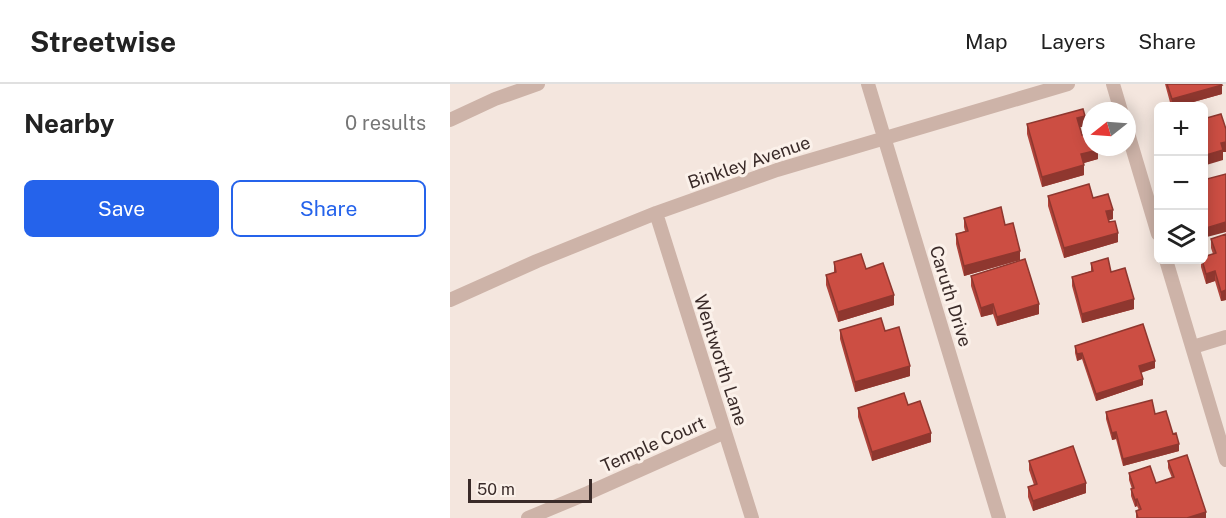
<!DOCTYPE html>
<html lang="en">
<head>
<meta charset="utf-8">
<style>
  :root { --surface:#fff; --page:#f6f6f6; --text:#222; --muted:#767676; --line:#e0e0e0; --accent:#2563eb }
  body { margin:0; font-family:"Public Sans",sans-serif; background:var(--page); color:var(--text) }
  .controls { position:absolute; right:18px; top:18px; display:grid; overflow:hidden; border-radius:9px; box-shadow:0 3px 15px #0003 }
  .controls button { width:54px; height:54px; display:grid; place-items:center; padding:0; border:0; border-bottom:2px solid var(--line); background:var(--surface); color:var(--text); font:30px sans-serif }
  .compass { position:absolute; left:632px; top:18px; width:54px; height:54px; border-radius:50%; background:var(--surface); box-shadow:0 3px 15px #0003; rotate:253deg }
  .scale { position:absolute; left:18px; bottom:15px; width:124px; box-sizing:border-box; padding-left:6px; border:3px solid #3a2b29; border-top:0; font-size:16px; line-height:21px; white-space:nowrap; color:#3a2b29; -webkit-text-stroke:4px #fbf1ea; paint-order:stroke }
  .list { margin:0; padding:0; list-style:none }
  h2 { display:flex; justify-content:space-between; align-items:center; height:78px; margin:0; padding:0 24px; font-size:26px }
  h2 small { font-size:20px; font-weight:400; color:var(--muted) }
  .actions { display:flex; gap:12px; padding:18px 24px }
  .actions a { flex:1; padding:14px 0; border:2px solid var(--accent); border-radius:9px; text-align:center; font-size:21px; color:var(--accent) }
  .actions .main { background:var(--accent); color:#fff }
  .icon { flex:none; width:33px; height:33px; fill:none; stroke:currentColor; stroke-width:2; stroke-linecap:round; stroke-linejoin:round }
  .map { position:relative; flex:none; width:776px; height:434px; overflow:hidden }
  header { display:flex; align-items:center; gap:36px; box-sizing:border-box; height:84px; padding:0 30px; background:var(--surface); border-bottom:2px solid var(--line) }
  header strong { font-size:28px }
  nav { display:flex; gap:33px; margin-inline-start:auto; font-size:21px }
  main { display:flex }
  aside { flex:1; background:var(--surface) }
  .map>svg:first-child { display:block }
  .lines { fill:none; stroke-linecap:round; stroke-linejoin:round }
  .street { stroke:#cdb3a8; stroke-width:14 }
  .wall { fill:#af433a }
  .shaded-wall { fill:#8f372f }
  .building { fill:#cc4e43; stroke:#8f372f; stroke-width:1.5 }
  .labels { text-anchor:middle; dominant-baseline:central; stroke-width:6; stroke-linejoin:round; paint-order:stroke }
  .street-label { font-size:18px; fill:#3a2b29; stroke:#fbf1ea }
</style>
</head>
<body>
<header>
<strong>Streetwise</strong>
<nav><a>Map</a><a>Layers</a><a>Share</a></nav>
</header>
<main>
<aside>
<h2>Nearby<small>0 results</small></h2>
<ul class="list">
</ul>
<div class="actions"><a class="main">Save</a><a>Share</a></div>
</aside>
<div class="map">
<svg width="776" height="434" viewBox="0 0 776 434">
  <rect width="100%" height="100%" fill="#f4e6de"/>
  <g class="lines">
    <path class="street" d="M418,0L549,434
      M663,0L671,27
      M0,36L45,15L88,0
      M677,46L708,150
      M206,129L302,434
      M716,176L776,376
      M0,216L87,177L206,129L327,86L618,0
      M743,263L776,253
      M78,434L138,409L275,348"/>
  </g>
  <path class="wall" d="M715,0H771L772,10L729,22H721Z
    M577,40L635,42L630,43L632,51L648,75L633,79L634,91L592,103L577,50Z
    M598,112L643,114L663,135L659,136L668,158L614,174L598,122Z
    M514,134L555,141L570,176L514,192L506,160V150L515,147L514,143Z
    M776,150V216L771,217L765,197L756,200L751,183V176H753L763,170L761,164V155Z
    M384,178L416,185L444,221L388,238L376,201V191L384,189Z
    M641,179L661,188L684,225L632,239L622,202V193L641,187Z
    M521,192L589,230L547,242L543,230L531,233L521,202Z
    M390,246L435,247L460,292L405,308L390,255Z
    M625,262L705,284L691,289L693,301L646,317L632,275L627,277L625,269Z
    M458,321L481,358L422,377L408,333V324Z
    M656,328L705,330L723,350L729,367L673,382L666,355L662,356L656,335Z
    M579,377L636,409L583,427L578,413V403L584,401L579,386Z
    M718,377L756,434H686V427L689,426L687,422L685,423L681,412V405H682L679,396V389L706,399L722,394L718,384Z"/>
  <path class="shaded-wall" d="M772,1V10L729,22H722V15Z
    M635,32V42L627,44V34Z
    M776,58V68H773V76L753,82V72L771,59Z
    M648,66V75L631,80V70Z
    M634,81V91L592,103V93Z
    M663,126V135L656,137V127Z
    M776,138V148L753,154V145Z
    M668,149V158L614,174V164Z
    M570,167V176L514,192V182Z
    M765,187V197L756,200V190Z
    M776,206V216L771,217V208Z
    M444,211V221L388,238V228Z
    M684,215V225L632,239V230Z
    M543,220V230L531,233V224Z
    M589,220V230L547,242V233Z
    M632,269V275L627,277V270Z
    M705,277V284L689,289V282Z
    M460,282V292L405,308V298Z
    M693,295V301L646,317V310Z
    M666,348V355L662,356V349Z
    M481,349V358L422,377V368Z
    M729,360V367L673,382V375Z
    M636,399V409L583,427V417Z
    M687,415V422L685,423V416Z
    M756,428V434H737Z"/>
  <path class="building" d="M717,0H771L772,1L722,15Z
    M633,25L635,32L627,34L632,51L641,49V63H647L648,66L631,70L634,81L592,93L577,40Z
    M771,30L776,45V58L771,59L773,66L753,72V35Z
    M776,90V138L753,145V96Z
    M639,100L643,114L658,110L663,126L656,127L659,138L665,137L668,149L614,164L598,112Z
    M551,123L555,141L563,139L570,167L514,182L506,150L518,147L514,134Z
    M776,150V206L771,208L765,187L756,190L752,176H753V173L766,169L761,155Z
    M411,170L416,185L433,179L444,211L388,228L376,191L386,188L384,178Z
    M658,174L661,188L675,184L684,215L632,230L622,193L643,187L641,179Z
    M575,175L589,220L547,233L543,220L531,224L521,192Z
    M431,234L435,247L449,243L460,282L405,298L390,246Z
    M693,240L705,277L689,282L693,295L646,310L632,269L627,270L625,262Z
    M454,309L458,321L470,317L481,349L422,368L408,324Z
    M702,316L705,330L716,327L723,350L726,349L729,360L673,375L666,348L662,349L656,328Z
    M623,362L636,399L583,417L578,403L587,400L579,377Z
    M737,371L756,428L737,434H688L686,427L691,425L687,415L685,416L681,405L684,404L679,389L700,382L706,399L724,393L718,377Z"/>
  <g class="labels">
    <g class="street-label">
      <text transform="translate(299 78) rotate(-19)">Binkley Avenue</text>
      <text transform="translate(501 212) rotate(73)">Caruth Drive</text>
      <text transform="translate(271 276) rotate(72)">Wentworth Lane</text>
      <text transform="translate(203 360) rotate(-24)">Temple Court</text>
    </g>
  </g>
</svg>
<div class="controls">
<button>+</button>
<button>−</button>
<button><svg class="icon" aria-label="layers" viewBox="0 0 24 24"><path d="M12 4l9 5-9 5-9-5zM3 14l9 5 9-5"/></svg></button>
</div>
<svg class="compass" viewBox="-18 -18 36 36"><path d="M0-13l5 13h-10z" fill="#e53935"/><path d="M0 13l5-13h-10z" fill="#767676"/></svg>
<div class="scale">50 m</div>
</div>
</main>
</body>
</html>
